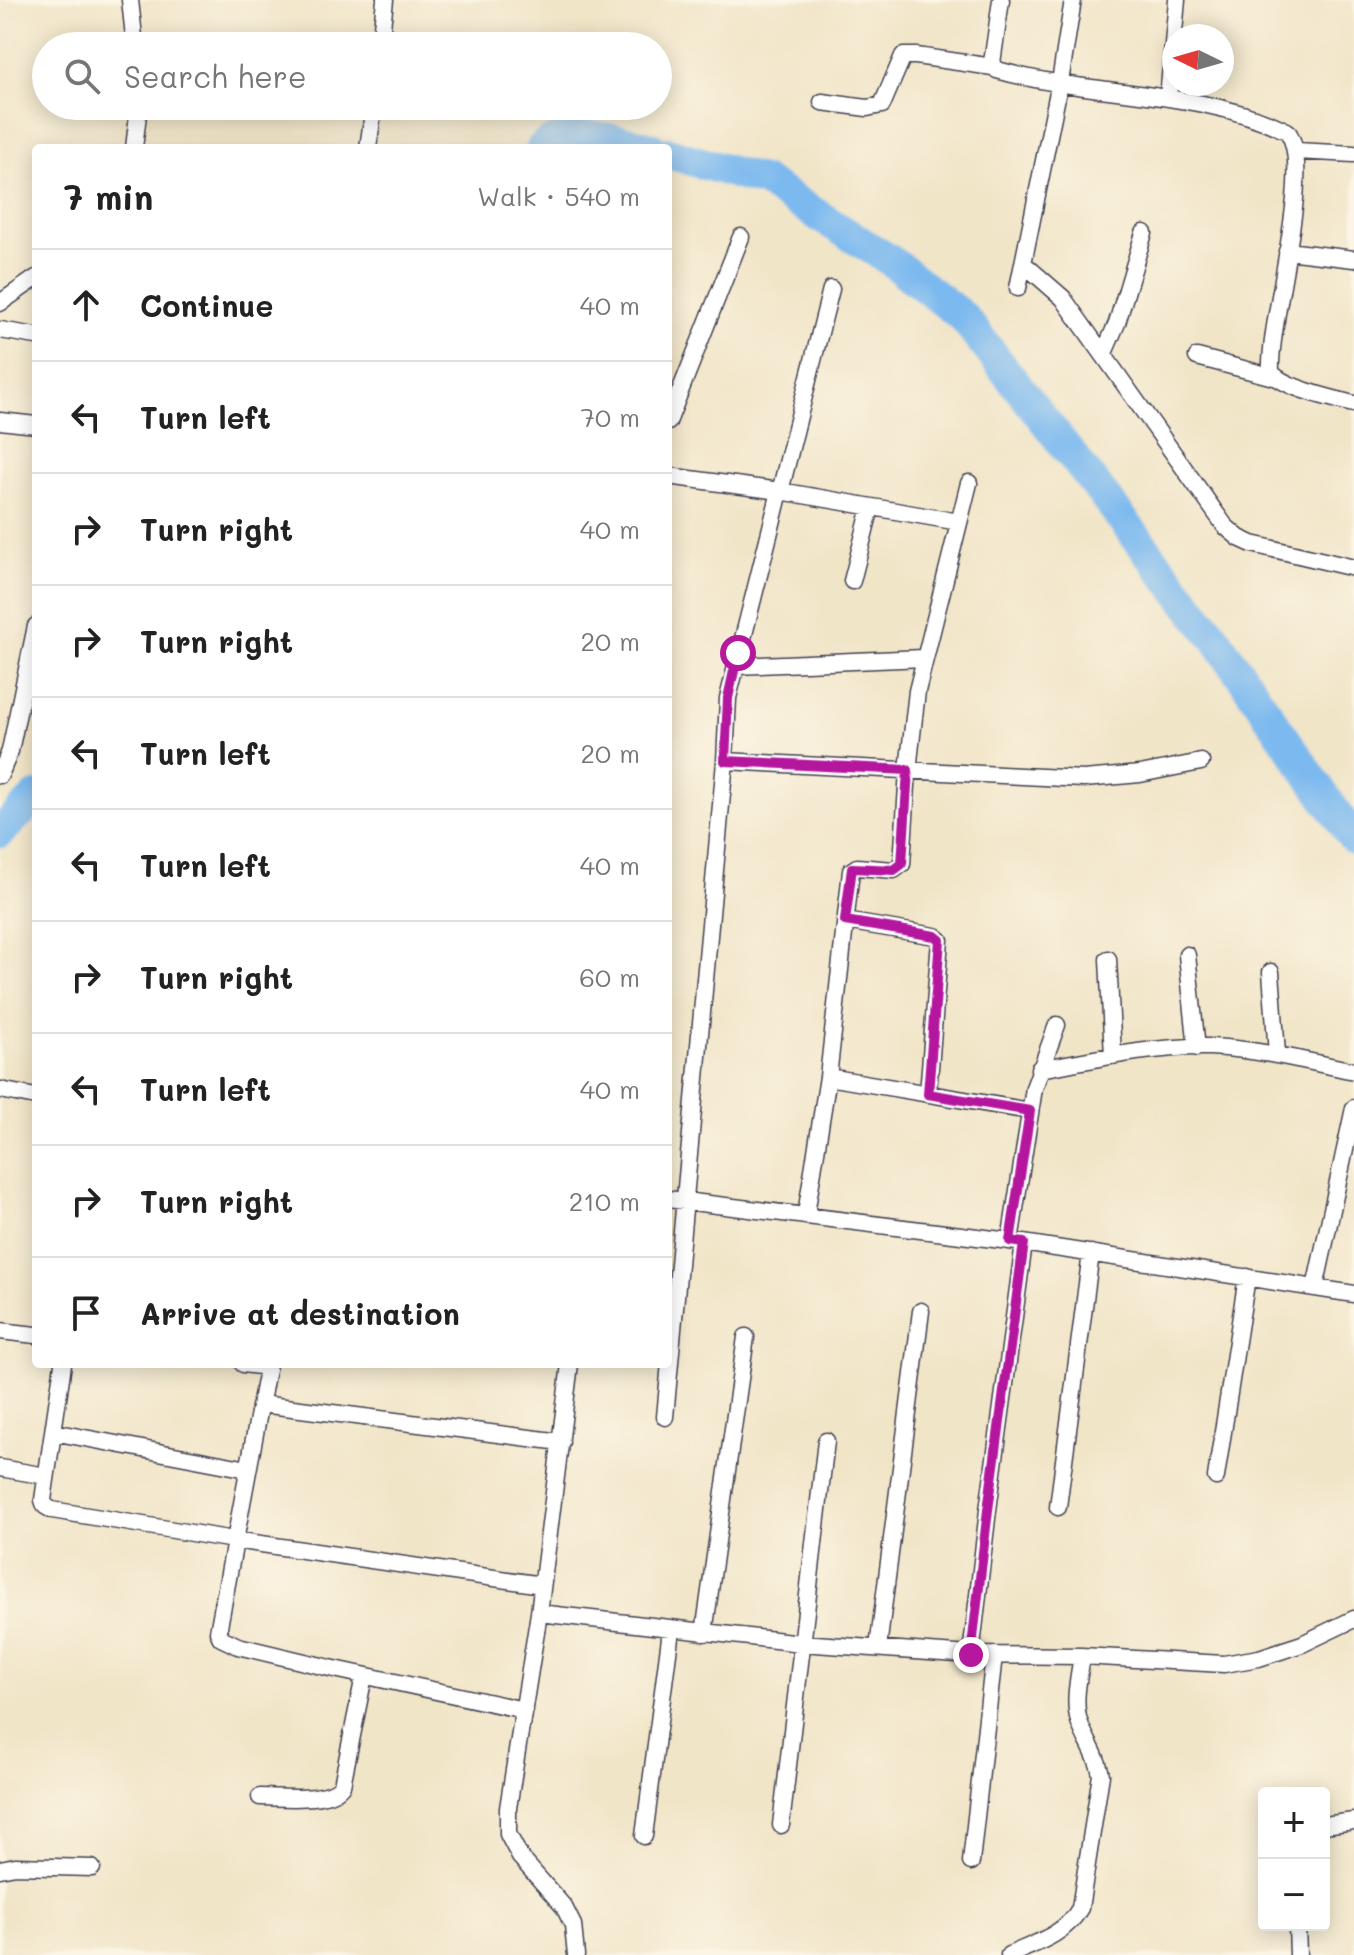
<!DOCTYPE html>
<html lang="en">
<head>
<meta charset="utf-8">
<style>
  :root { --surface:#fff; --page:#f2f2f2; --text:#222; --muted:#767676; --line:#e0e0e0 }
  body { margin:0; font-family:Mali,sans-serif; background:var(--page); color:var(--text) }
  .controls { position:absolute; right:24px; bottom:24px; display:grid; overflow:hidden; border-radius:8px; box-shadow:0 4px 20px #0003 }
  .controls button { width:72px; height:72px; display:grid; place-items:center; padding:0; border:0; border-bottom:2px solid var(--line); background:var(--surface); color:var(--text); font:40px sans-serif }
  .compass { position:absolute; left:1162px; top:24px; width:72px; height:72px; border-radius:50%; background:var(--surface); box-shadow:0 4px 20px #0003; rotate:275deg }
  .stop { position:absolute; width:24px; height:24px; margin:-18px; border:6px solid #b5179e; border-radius:50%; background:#fff }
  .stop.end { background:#b5179e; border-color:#fff; box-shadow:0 2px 8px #0008 }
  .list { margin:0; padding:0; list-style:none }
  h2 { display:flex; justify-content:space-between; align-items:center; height:104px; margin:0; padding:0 32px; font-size:34px }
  h2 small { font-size:26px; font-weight:400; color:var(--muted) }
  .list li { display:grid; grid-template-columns:52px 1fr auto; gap:24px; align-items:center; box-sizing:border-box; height:112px; padding:0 32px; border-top:2px solid var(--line) }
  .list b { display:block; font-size:30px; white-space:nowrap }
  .list em { font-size:26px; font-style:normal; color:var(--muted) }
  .icon { flex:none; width:44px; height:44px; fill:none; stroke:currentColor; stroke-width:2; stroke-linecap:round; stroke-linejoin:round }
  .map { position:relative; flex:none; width:1354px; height:1955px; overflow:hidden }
  .search { position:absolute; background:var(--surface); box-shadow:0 4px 20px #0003; left:32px; top:32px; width:640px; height:88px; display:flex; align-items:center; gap:20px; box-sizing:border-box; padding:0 28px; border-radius:44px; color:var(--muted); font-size:30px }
  .panel { position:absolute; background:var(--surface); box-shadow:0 4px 20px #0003; left:32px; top:144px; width:640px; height:1224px; border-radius:8px }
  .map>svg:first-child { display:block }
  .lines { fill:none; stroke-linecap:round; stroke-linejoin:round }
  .river { stroke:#7cb9ef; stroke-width:32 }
  .minor-casing { stroke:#413f50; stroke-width:19 }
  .minor { stroke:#fff; stroke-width:16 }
  .route { stroke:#b5179e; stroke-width:10 }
</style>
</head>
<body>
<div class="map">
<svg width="1354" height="1955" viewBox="0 0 1354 1955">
  <rect width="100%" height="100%" fill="#fcf5e5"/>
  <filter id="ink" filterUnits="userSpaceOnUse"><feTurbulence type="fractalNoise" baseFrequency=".0125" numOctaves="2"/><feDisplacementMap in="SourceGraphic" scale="16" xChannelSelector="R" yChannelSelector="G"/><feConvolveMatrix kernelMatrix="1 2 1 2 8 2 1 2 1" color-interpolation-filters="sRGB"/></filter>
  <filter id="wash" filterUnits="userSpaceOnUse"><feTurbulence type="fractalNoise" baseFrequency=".006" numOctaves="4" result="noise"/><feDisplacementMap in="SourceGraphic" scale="32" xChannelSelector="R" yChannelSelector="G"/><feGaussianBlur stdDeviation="1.8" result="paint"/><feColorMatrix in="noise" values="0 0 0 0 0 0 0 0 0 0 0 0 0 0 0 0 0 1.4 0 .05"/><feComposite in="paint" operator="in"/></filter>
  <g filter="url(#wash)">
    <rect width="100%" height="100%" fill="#f1e5c8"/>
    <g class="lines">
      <path class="river" d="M542,148C565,127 623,140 651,148
        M668,153L765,182L891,261L963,317L1214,636L1354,839
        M0,832L36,797"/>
    </g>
  </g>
  <g filter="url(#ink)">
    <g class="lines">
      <g class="minor-casing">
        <path id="minor" d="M130,0L135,46
          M1001,0L992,63L997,70C1092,97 1197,88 1287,131C1316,166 1268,321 1271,372C1283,388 1334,399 1354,404
          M380,46L385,0
          M1168,98L1177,0
          M822,102L867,108L882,105L903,56H916L993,67
          M134,148L139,106
          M368,148L374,106
          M1296,151L1354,154
          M1287,251L1354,259
          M1024,264L1063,298L1225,526L1239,538L1252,544L1354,568
          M1018,288L1060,82L1073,0
          M0,303L36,278
          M0,330L36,336
          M1104,353L1117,323L1144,233
          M1197,357L1274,377
          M0,421L36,425
          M668,422L741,237
          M668,476L780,491L959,522
          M852,581L871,507
          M736,666L924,658
          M725,761L1084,779L1140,774L1201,762
          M0,775L10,751L36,626
          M845,921L935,936L940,940L928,1094
          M1187,955L1197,1048
          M1108,959L1113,1056
          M1271,972L1277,1054
          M1039,1069C1095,1059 1152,1046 1209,1047C1258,1049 1306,1061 1354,1071
          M828,1077L1030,1111
          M0,1090L36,1097
          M668,1199L1010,1241L1354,1294
          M806,1214L828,1077L851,871L857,867L894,870L902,864L908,770L917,691L969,483
          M1010,1241L1034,1088L1057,1025
          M1315,1288L1354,1108
          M0,1331L36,1335
          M63,1364L43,1500L45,1506L52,1510L234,1540L542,1585
          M243,1364L267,1367
          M268,1364L218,1632L221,1638L238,1646L330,1668L524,1710
          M570,1364L539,1613L508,1808V1834L520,1857L564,1907L573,1925L576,1955
          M261,1404L561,1442
          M665,1417L725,761L728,698L831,289
          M53,1432L248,1469
          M0,1468L46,1476
          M1216,1477L1247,1277
          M1058,1507L1091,1253
          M539,1613L801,1643L971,1655L1082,1656L1224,1664L1259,1658L1302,1644L1354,1619
          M704,1633L746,1337
          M878,1648L921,1311
          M971,1655L988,1510L1024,1243
          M260,1797C281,1797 330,1803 342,1785L364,1676
          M781,1825L826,1441
          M1324,1825L1354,1821
          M644,1836L671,1630
          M971,1862L994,1655
          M0,1869L15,1866L92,1868
          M1297,1925L1298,1955
          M1009,1955C1036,1943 1066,1934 1080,1908L1101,1775C1098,1755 1085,1740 1079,1721C1073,1701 1079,1676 1082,1656"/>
      </g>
      <use href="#minor" class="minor"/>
    </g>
  </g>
  <g class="lines" filter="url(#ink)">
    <path class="route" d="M738,653L728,698L725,761L908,770L902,864L894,870L852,868L845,921L935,936L940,940L928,1094L1030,1111L1010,1241L1024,1243L988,1510L971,1655"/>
  </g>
</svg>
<div class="controls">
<button>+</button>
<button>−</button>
</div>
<svg class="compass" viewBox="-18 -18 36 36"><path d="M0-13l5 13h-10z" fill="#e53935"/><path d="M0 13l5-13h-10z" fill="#767676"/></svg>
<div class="stop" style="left:738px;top:653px"></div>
<div class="stop end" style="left:971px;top:1655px"></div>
<div class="search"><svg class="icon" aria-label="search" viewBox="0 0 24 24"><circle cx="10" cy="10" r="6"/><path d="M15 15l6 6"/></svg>Search here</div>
<section class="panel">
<h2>7 min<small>Walk · 540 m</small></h2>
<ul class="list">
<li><svg class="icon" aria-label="ahead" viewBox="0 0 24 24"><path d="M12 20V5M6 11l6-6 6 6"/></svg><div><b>Continue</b></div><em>40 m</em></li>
<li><svg class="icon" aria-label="left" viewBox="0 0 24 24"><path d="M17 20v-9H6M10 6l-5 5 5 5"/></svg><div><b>Turn left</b></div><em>70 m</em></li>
<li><svg class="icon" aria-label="right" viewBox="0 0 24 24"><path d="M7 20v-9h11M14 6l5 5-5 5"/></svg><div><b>Turn right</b></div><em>40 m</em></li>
<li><svg class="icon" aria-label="right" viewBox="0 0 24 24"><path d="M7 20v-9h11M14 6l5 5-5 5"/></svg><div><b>Turn right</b></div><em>20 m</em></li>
<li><svg class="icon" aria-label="left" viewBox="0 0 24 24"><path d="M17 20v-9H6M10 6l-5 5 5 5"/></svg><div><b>Turn left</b></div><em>20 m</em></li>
<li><svg class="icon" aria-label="left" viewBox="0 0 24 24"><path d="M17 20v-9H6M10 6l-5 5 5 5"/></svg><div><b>Turn left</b></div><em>40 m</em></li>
<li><svg class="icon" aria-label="right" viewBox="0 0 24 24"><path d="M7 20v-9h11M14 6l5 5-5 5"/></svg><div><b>Turn right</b></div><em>60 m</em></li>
<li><svg class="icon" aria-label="left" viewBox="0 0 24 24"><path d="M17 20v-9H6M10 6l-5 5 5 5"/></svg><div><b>Turn left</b></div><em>40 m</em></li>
<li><svg class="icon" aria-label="right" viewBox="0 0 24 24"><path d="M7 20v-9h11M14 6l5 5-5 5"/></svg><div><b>Turn right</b></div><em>210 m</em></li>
<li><svg class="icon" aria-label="arrive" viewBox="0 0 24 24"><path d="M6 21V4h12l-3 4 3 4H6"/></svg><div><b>Arrive at destination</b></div></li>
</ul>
</section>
</div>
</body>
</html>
